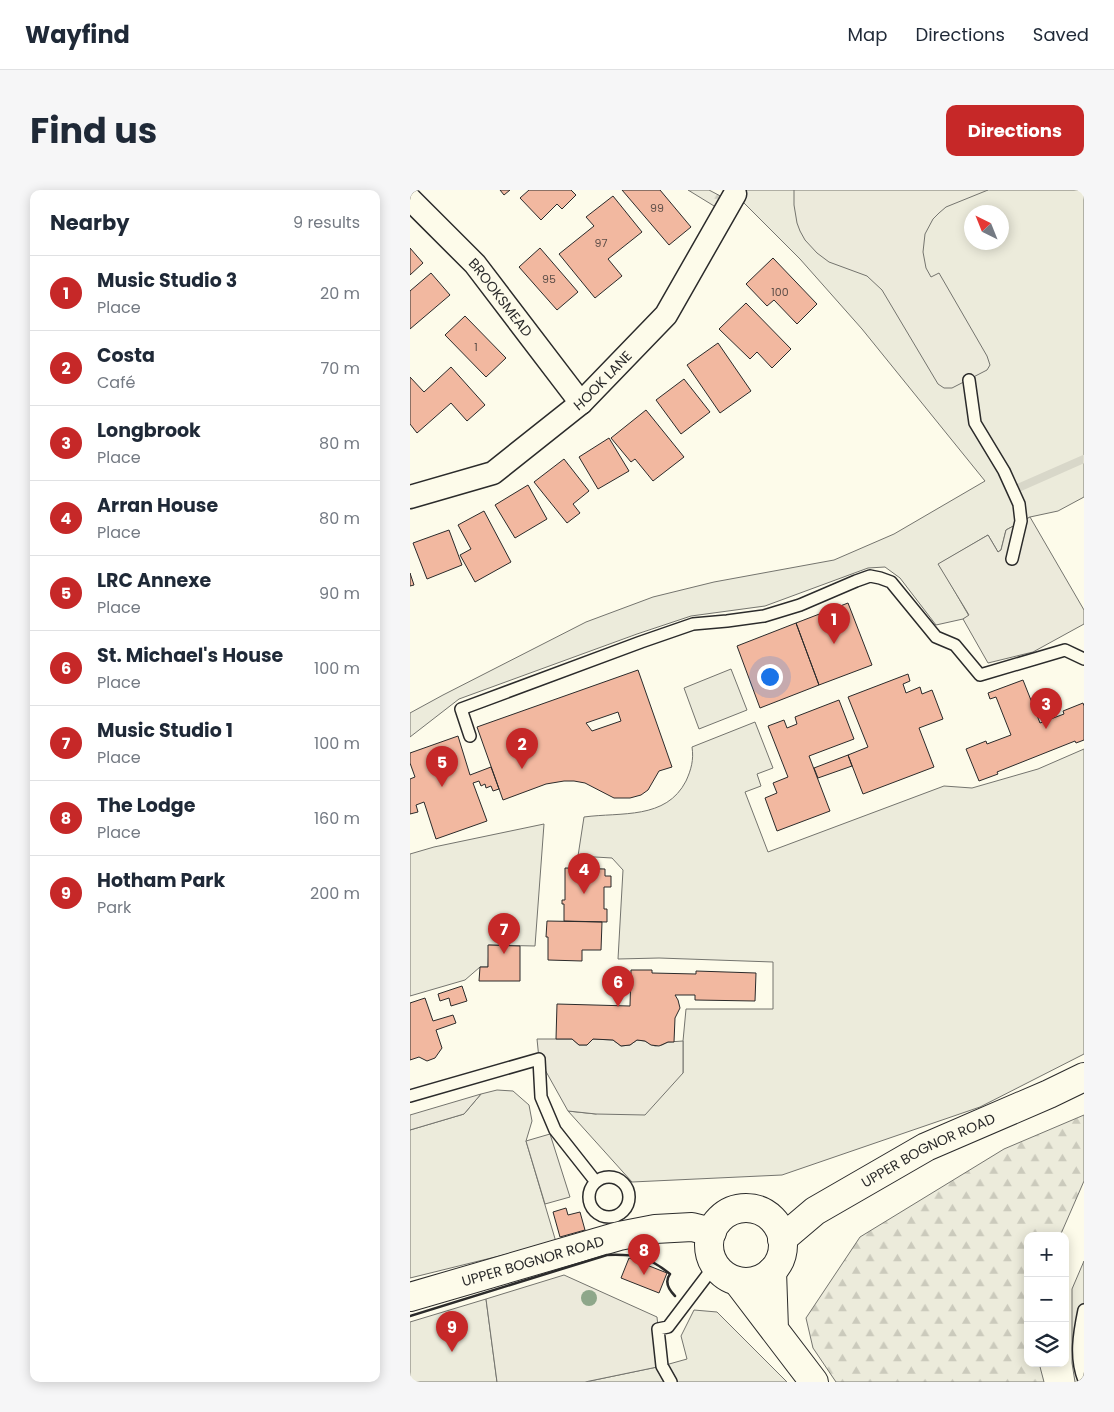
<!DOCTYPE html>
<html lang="en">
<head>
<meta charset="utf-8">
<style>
  :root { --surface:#fff; --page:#f6f6f7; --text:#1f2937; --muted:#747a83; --line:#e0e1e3; --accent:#c62828 }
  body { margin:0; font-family:Poppins,sans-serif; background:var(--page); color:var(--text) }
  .controls { position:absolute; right:15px; bottom:15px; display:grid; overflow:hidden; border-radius:10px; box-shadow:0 2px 12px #0003 }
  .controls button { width:45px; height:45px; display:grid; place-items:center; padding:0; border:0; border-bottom:1px solid var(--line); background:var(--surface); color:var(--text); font:25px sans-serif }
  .compass { position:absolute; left:554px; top:15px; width:45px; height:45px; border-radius:50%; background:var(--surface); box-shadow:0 2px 12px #0003; rotate:317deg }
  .you { position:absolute; left:359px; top:486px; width:18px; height:18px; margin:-12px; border:4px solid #fff; border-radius:50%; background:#1a73e8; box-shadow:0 0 0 8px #1a73e833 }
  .badge { display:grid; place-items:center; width:32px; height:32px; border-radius:50%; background:var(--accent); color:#fff; font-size:16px; font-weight:700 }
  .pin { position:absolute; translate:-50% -41px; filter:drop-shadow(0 1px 2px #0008) }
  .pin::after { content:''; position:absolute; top:26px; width:18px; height:15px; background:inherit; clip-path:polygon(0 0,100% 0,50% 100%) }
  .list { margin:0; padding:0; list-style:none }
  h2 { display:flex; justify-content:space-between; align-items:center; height:65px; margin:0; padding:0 20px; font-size:21px }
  h2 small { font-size:16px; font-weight:400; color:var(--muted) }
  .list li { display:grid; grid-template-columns:32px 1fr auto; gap:15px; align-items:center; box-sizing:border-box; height:75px; padding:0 20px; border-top:1px solid var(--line) }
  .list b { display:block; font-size:19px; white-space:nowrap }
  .list p { margin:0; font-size:16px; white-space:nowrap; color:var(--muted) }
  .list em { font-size:16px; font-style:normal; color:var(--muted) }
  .icon { flex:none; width:28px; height:28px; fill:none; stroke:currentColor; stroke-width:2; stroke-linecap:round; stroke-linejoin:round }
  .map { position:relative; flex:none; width:674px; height:1192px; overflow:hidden; border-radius:10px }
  header { display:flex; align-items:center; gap:30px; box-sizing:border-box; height:70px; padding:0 25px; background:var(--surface); border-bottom:1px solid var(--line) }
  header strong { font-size:24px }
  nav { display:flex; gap:28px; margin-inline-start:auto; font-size:18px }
  .intro { display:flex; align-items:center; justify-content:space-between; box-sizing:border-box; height:120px; padding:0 30px }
  h1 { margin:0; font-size:35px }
  .button { padding:12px 22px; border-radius:10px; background:var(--accent); color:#fff; font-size:18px; font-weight:700 }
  main { display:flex; gap:30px; padding:0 30px }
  aside { flex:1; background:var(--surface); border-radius:10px; box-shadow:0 2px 12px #0003 }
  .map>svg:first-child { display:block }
  .forest { fill:url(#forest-firs); stroke:#74746e }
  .green { fill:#ecebdb; stroke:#74746e; fill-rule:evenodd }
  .parking { fill:#eceadb; stroke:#74746e }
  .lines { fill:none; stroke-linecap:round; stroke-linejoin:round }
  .stream { stroke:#d8d7c9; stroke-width:8 }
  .building { fill:#f2b8a0; stroke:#2b2b2b; fill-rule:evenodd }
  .service-casing { stroke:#2b2b2b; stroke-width:14 }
  .minor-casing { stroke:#2b2b2b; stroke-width:25 }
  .tertiary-casing { stroke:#2b2b2b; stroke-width:30 }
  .secondary-casing { stroke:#2b2b2b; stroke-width:30 }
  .service { stroke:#fdfbea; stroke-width:11 }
  .minor { stroke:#fdfbea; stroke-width:22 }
  .tertiary { stroke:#fdfbea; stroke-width:28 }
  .secondary { stroke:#fdfbea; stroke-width:28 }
  .wall { stroke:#2b2b2b; stroke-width:2.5 }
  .tree { fill:#8ea78a }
  .labels { text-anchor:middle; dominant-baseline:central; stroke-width:4; stroke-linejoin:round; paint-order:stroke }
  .number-label { font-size:11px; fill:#5d4e48 }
  .street-label { font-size:14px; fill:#2b2b2b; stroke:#fdfbea }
</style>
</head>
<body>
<header>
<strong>Wayfind</strong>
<nav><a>Map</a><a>Directions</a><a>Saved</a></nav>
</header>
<div class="intro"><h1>Find us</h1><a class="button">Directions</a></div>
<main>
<aside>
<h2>Nearby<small>9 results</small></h2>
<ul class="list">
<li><span class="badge">1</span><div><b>Music Studio 3</b><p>Place</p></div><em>20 m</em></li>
<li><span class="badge">2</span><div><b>Costa</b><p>Café</p></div><em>70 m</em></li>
<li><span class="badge">3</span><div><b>Longbrook</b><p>Place</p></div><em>80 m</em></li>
<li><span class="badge">4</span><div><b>Arran House</b><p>Place</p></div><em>80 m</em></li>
<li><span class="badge">5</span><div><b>LRC Annexe</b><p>Place</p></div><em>90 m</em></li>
<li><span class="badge">6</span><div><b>St. Michael's House</b><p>Place</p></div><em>100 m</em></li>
<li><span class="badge">7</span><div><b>Music Studio 1</b><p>Place</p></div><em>100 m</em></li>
<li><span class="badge">8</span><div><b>The Lodge</b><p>Place</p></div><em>160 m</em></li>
<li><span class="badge">9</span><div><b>Hotham Park</b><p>Park</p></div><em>200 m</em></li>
</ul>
</aside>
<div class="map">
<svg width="674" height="1192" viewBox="0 0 674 1192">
  <defs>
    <pattern id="forest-firs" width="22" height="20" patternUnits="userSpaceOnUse" patternTransform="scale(1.25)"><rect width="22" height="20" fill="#ecebdb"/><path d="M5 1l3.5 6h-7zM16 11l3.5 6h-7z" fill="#cbcabc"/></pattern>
  </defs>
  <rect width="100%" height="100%" fill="#fdfbea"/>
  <path class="forest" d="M278,0H299L316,9L309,19Z
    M674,925V991L650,1046H618V1173H629L634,1192H426L403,1158L396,1128L450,1047L594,959Z"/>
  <path class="green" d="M330,0H674V307L648,321L620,327L596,340L591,360L588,362L578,345L529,374L559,426L553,429L526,435L490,388L475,377L458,378L355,416L281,426L227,444L49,509L0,547V523L33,505L176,432L243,407L304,392L424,370L484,344L575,291L452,139L390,69L325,4ZM562,22H592V52H562Z
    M321,479L337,520L289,539L274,498Z
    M345,532L363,578L347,584L351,596L335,602L358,662L534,596L562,598L628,579L674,559V864L570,917L372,985L222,992L158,921L186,924L273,883V851L276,819H363V772L249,768L208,769L213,680L202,668L168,666L174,627C211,622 256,630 276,591C281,580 284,570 282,557Z
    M134,634L125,756L79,755L78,777H70L55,790L0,806V664L24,657Z
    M87,900L103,901L119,915L122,931L116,951L146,1052L0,1088V940L54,924L71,904Z
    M674,1071V1192H665L662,1173V1099Z
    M76,1109L87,1192H0V1132Z
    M284,1120L307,1122L377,1192H175L252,1176L277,1169L271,1146Z"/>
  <path class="parking" d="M384,0H578L536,17L529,23L523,29L515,44L513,62L516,78L521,87L529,83L577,166L580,175L577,180L542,198H534L528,194L472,100L457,86L419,72L407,63L395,50L390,41L387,33L384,15Z
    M620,327L674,420V434L623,462L578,473L553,429L559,425L528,374L578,345L588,362L591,360L596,340Z
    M127,849H162L169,855H177L183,849L203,850L211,856L220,855L227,850L235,851L240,854L245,856L252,855L258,852L273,851V883L235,925L186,924L158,921L129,869Z
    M71,904L54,924L0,940V925Z
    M140,944L160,1007L135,1014L116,951Z
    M154,1085L247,1127L252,1176L175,1192H87L76,1109Z"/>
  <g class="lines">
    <path class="stream" d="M608,298L674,269"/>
  </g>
  <path class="building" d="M90,0H100L94,5Z
    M119,0H161L166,5L152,19L147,14L131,30L110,8Z
    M212,0H250L281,37L259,55Z
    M203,6L232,42L198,69L212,86L185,108L149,64L184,36L176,27Z
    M0,58L13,73L0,85Z
    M130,58L168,102L147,120L109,77Z
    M363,68L407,114L387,134L364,110L357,116L336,94Z
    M21,83L40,105L0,139V101Z
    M336,113L381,159L362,178L347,162L340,169L309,139Z
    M55,126L96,168L76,187L35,145Z
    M308,153L341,201L310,223L277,175Z
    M41,177L75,215L57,231L41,213L7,243L0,234V187L14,202Z
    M274,189L300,222L271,244L246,210Z
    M236,220L274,267L243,291L225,269L221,272L201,248Z
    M199,248L219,281L188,299L169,267Z
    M154,269L179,301L163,314L170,323L157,333L124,292Z
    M118,295L137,329L105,348L85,315Z
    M74,321L101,372L65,392L50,365L61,359L48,335Z
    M39,340L52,375L17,389L3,353Z
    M0,383L4,395L0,396Z
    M438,413L462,475L409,495L386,433Z
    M386,433L409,495L350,518L327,456Z
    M228,480L262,577L249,581L238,600L231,605L220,608H204L175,593L164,591H154L136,594L93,610L67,537ZM208,522L211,531L182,541L176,533ZM124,551L125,561L111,566L108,557Z
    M498,484L500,491L493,494L496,503L510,497L512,504L522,500L533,529L509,538L524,577L453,604L438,565L458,557L438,507Z
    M613,490L630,533L654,524L653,521L673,513L674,516V550L666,553L665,551L587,582L588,584L569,591L556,559L576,551L577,554L601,545L586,507L580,509L578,503Z
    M429,510L444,549L399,566L420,621L367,641L355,608L367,603L363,593L378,587L358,536L374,530L377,538L387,534L385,527Z
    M48,546L60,585L81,577L89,599L83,601L81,596L76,598L75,594L71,596L69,591L63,593L77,631L26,649L14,612L6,615L8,622L0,624V589L5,587L0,573V563Z
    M438,565L442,576L408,588L404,578Z
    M155,678L195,679V686H201V697H194V719H197V732L154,731V714H152V710H155Z
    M137,731L192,732L191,760H172V771L138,770V747H136Z
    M78,755L110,756V791H69L70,777H78Z
    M221,780H242V783L286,784V781L346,783L345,811L285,810V805H265L268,810L270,818L265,828L264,852H258L249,856L241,855L235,851L227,850L220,855L211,856L203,850L183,849L177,855H169L162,849H146L147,814L220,816Z
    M52,796L57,811L41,816L39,808L30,811L28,804Z
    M15,808L23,831L43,825L46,833L26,840L32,858L25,868L17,871L9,867L0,870V813Z
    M156,1018L158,1025L170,1022L175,1040L150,1047L143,1022Z
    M219,1068L257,1083L249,1103L211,1088Z"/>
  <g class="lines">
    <g class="service-casing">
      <path id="service" d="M559,190L565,233L594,281L609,314L611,331L602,369
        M60,546L51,519L231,452L283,434L317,431L354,426L390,415L446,391L460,386L470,388L481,392L526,447L545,455L570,485L655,460L674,469
        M0,906L129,869L131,907L145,940L186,992
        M179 1007a20 20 0 1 1 40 0a20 20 0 1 1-40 0Z
        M674,1120C669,1144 665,1168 674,1190
        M261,1192L252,1176L248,1139L258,1137L305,1075"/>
    </g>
    <g class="minor-casing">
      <g id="minor">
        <path id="s1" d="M0,9L65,74L171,213"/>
        <path id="s2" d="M0,307L83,283L171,213L256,125L325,4"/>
      </g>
    </g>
    <g class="tertiary-casing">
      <path id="tertiary" d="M362,1081L364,1139
        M327,1091L404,1192"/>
    </g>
    <g class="secondary-casing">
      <g id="secondary">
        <circle cx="336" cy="1055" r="37"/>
        <path id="s3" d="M372,1049L405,1021L516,957L639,904L674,887"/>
        <path id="s4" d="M0,1107L209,1046L245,1039L282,1037L302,1042"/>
      </g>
    </g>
    <use href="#service" class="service"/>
    <use href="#minor" class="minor"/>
    <use href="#tertiary" class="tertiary"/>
    <use href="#secondary" class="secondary"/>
    <path class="wall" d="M0,1126L197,1065C225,1064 238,1066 260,1084C254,1092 259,1100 265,1106"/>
  </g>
  <circle class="tree" cx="179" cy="1108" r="8"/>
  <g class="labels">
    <g class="number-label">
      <text x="247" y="18">99</text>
      <text x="191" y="53">97</text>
      <text x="139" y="89">95</text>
      <text x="370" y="102">100</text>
      <text x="66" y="157">1</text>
    </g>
    <g class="street-label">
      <text stroke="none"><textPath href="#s1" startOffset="134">BROOKSMEAD</textPath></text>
      <text stroke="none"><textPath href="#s2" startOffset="230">HOOK LANE</textPath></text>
      <text stroke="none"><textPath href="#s3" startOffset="172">UPPER BOGNOR ROAD</textPath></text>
      <text stroke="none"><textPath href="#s4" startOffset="128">UPPER BOGNOR ROAD</textPath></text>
    </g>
  </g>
</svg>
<div class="controls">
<button>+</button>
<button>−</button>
<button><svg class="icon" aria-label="layers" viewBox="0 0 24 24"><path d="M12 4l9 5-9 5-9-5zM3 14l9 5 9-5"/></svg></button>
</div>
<svg class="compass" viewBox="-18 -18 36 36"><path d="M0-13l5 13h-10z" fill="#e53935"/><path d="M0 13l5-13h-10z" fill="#747a83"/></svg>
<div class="you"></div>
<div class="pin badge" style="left:424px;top:454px">1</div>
<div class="pin badge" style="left:112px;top:579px">2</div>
<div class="pin badge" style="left:636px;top:539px">3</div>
<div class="pin badge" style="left:174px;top:704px">4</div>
<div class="pin badge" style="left:32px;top:597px">5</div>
<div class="pin badge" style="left:208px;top:817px">6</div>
<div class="pin badge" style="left:94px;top:764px">7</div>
<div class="pin badge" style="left:234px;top:1085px">8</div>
<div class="pin badge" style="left:42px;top:1162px">9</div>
</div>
</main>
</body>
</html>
